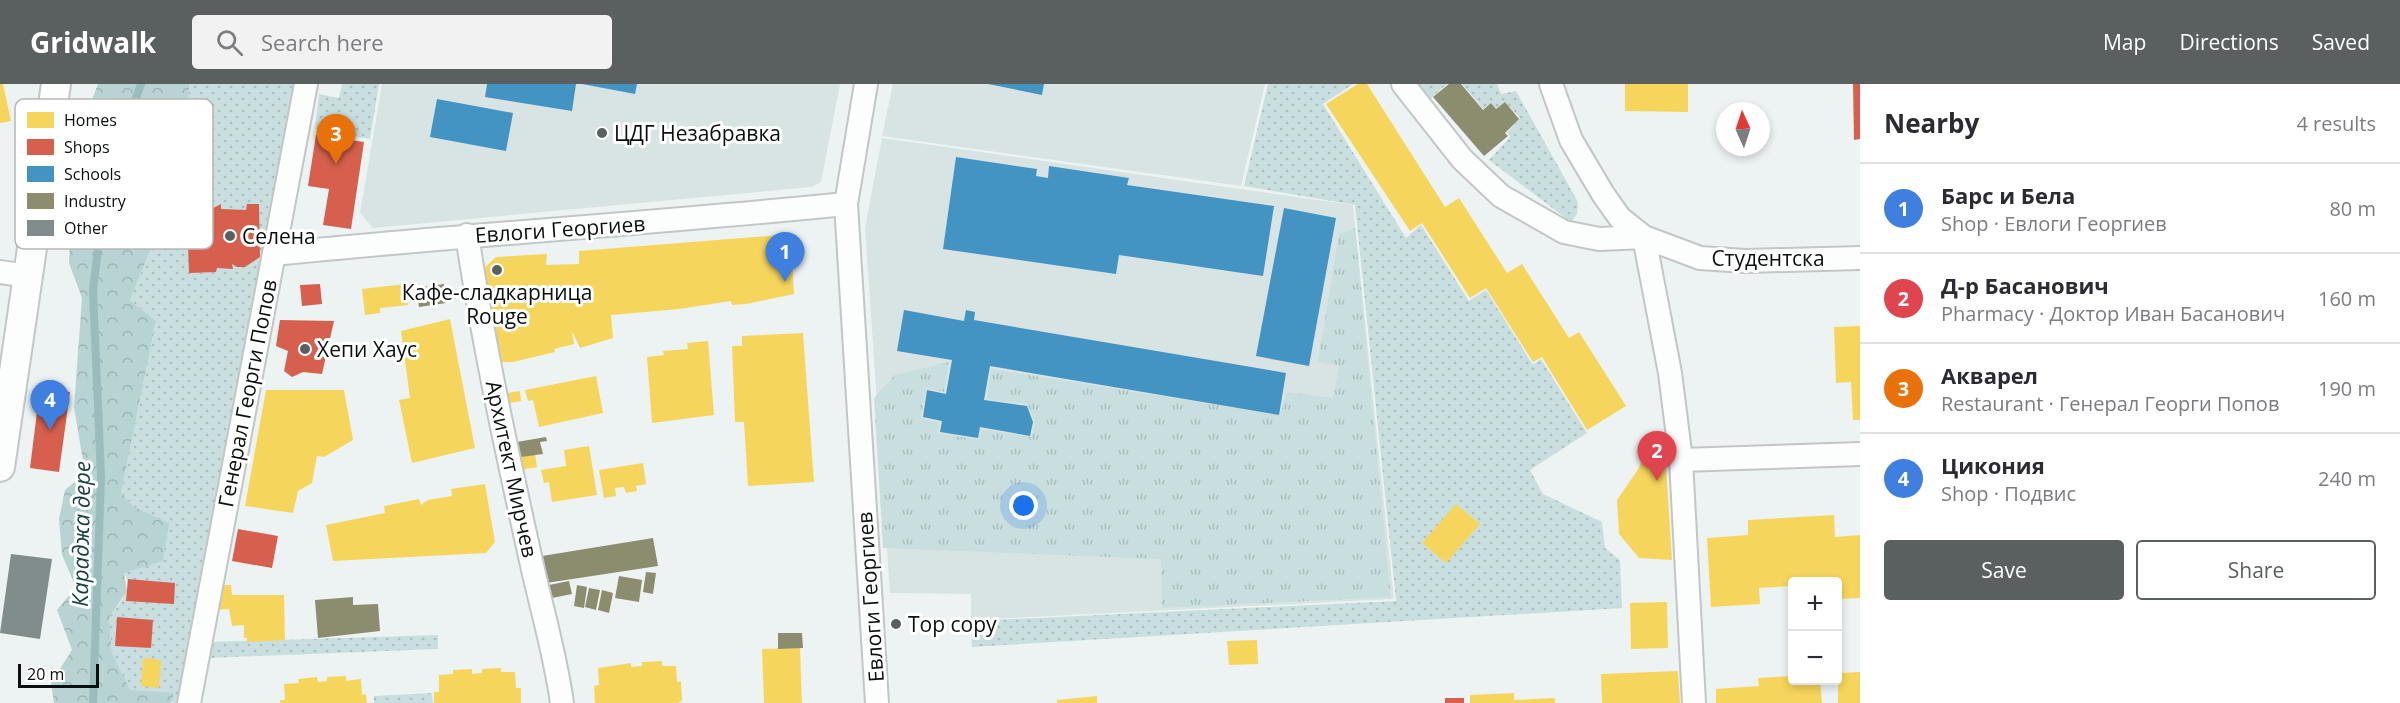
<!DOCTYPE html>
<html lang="en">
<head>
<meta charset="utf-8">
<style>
  :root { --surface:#fff; --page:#f2f2f3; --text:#2b2b33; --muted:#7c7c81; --line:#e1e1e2; --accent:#5a5f5f }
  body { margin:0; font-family:"Open Sans",sans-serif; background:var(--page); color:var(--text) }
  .controls { position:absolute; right:18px; bottom:18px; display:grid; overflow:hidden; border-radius:6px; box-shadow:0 3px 9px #0003 }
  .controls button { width:54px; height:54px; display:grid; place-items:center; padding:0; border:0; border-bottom:2px solid var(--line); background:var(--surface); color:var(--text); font:30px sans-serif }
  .compass { position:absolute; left:1716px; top:18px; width:54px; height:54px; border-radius:50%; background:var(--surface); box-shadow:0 3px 9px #0003; rotate:357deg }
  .scale { position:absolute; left:18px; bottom:15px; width:81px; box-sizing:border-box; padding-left:6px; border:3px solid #0b0f0f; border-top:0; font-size:16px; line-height:21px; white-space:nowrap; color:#0b0f0f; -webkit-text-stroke:4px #fff; paint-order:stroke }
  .you { position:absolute; left:1024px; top:422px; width:21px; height:21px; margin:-15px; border:4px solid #fff; border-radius:50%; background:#1a73e8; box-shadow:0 0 0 9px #1a73e833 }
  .badge { display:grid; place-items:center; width:39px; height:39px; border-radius:50%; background:var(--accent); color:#fff; font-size:20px; font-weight:700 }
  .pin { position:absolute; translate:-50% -50px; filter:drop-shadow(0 2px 3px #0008) }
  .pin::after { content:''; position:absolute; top:32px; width:21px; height:18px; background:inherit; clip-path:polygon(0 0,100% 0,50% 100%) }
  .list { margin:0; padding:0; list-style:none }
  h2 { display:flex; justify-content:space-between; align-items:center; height:78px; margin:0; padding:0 24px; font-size:26px }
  h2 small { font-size:20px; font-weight:400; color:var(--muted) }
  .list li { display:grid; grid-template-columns:39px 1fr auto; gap:18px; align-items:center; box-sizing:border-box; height:90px; padding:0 24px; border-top:2px solid var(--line) }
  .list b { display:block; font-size:22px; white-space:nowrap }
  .list p { margin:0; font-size:20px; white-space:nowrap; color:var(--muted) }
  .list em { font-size:20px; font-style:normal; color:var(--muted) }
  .actions { display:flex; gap:12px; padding:18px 24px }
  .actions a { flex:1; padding:14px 0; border:2px solid var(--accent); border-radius:6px; text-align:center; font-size:21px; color:var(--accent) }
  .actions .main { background:var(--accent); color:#fff }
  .icon { flex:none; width:33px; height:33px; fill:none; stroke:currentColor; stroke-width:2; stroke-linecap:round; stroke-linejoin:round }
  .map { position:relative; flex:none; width:1860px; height:619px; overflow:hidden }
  header { display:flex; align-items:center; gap:36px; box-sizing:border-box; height:84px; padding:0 30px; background:var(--accent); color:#fff }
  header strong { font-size:28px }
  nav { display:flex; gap:33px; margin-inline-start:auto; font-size:21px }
  .search { width:420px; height:54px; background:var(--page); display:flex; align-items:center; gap:15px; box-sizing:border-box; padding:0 21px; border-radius:6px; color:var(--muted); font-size:22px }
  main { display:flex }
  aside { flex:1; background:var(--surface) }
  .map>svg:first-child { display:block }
  .built { fill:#d7e4e3 }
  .grass { fill:url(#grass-dots) }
  .forest { fill:url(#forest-crowns) }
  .park { fill:url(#park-tufts) }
  .homes { fill:#f6d55c }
  .shops { fill:#d6604d }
  .schools { fill:#4393c3 }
  .industry { fill:#8c8c6e }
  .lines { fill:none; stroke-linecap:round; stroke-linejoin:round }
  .stream { stroke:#9abcbc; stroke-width:8 }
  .building { fill:#818c8c }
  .minor-casing { stroke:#c2c6c6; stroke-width:26 }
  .tertiary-casing { stroke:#c2c6c6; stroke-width:32 }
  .minor { stroke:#fcfdfd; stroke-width:22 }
  .tertiary { stroke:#fcfdfd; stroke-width:28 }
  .poi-dot { fill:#5a5f5f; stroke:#fff; stroke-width:2 }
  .labels { text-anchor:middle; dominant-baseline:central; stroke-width:6; stroke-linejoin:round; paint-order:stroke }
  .poi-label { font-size:21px; fill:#0b0f0f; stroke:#fff; text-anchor:start }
  .street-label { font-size:21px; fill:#0b0f0f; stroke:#fff }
  .water-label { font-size:22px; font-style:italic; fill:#174242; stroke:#fff }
  .key { fill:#fff; stroke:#b6b7b7; stroke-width:1.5 }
  .key-label { font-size:16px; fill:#0b0f0f }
</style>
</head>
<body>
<header>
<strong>Gridwalk</strong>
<div class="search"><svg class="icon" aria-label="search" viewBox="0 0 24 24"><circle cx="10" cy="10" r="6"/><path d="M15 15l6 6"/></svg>Search here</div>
<nav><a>Map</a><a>Directions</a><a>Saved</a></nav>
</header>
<main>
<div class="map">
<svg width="1860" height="619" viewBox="0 0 1860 619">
  <defs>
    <pattern id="grass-dots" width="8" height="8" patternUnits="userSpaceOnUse" patternTransform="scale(1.5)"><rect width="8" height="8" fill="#c9dfdf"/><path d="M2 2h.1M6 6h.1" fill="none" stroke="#abbebe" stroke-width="1.8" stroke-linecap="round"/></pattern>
    <pattern id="forest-crowns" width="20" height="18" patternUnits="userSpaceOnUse" patternTransform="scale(1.5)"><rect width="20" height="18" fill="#b7d3d2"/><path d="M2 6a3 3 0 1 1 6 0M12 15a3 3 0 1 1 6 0" fill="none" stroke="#9cb4b3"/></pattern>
    <pattern id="park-tufts" width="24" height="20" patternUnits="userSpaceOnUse" patternTransform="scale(1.5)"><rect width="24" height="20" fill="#c9dfdf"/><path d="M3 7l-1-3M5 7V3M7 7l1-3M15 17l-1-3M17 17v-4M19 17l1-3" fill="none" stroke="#abbebe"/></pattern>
  </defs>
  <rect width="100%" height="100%" fill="#edf3f3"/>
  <path class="built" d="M382,0H840L821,98L811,103L373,144L360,129Z
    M893,0H1265L1241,102L882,52Z
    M882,54L1353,121L1394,515L971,536V510L890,509L865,144Z"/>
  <path class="grass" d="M189,0H306L189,619H171L173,609L130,607L112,569L109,534C118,521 135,505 124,489L134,423L121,409L156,237L130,216L151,164L158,130L141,77L188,51Z
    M342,0H379L370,55L315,45L319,10L339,14Z
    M1268,0H1353L1323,20L1406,154L1421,141L1469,217L1486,206L1533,281L1541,275L1587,349L1530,386L1543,410L1602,438L1605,464L1620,476L1622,524L972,563L971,537L1396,517L1355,121L1244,102Z
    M1419,0H1447L1428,17Z
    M1462,0H1497L1501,10L1516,7L1578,118L1577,130L1571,138L1489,76L1510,53L1507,49L1520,34L1505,18L1496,25L1491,19L1483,25Z
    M438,551V565L207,574L210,558Z
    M432,609L433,619H374V612Z"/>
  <path class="forest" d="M98,0H189L188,51L142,77L158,130L151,164L130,216L156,237L121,409L134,423L169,439L163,477L124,489L127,507L109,534L112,569L130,606L174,609L171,619H54L51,599L72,566L57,526L76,503L62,471L59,435L65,406L85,389L74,323L82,214L69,179L70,156L77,55Z"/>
  <path class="park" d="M1355,144L1391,513L1162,524L1161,475L883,464L874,314L895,291L949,278L944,308L926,304L921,334L939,339L938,349L978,356L981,345L1032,353L1035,337L1027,320L987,315L991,285L1280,331L1287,308L1333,314L1339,282L1318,278L1339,150Z"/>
  <path class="homes" d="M0,0H3L11,37L0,39Z
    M1358,0H1367L1445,123L1459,114L1507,189L1522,180L1569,254L1579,248L1626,322L1587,346L1542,273L1533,278L1486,204L1470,214L1422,139L1410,147L1326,20Z
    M1625,0H1688V28L1625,27Z
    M780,151L791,162L794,210L746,220L732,221L731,217L679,225L611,231L613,254L580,264L572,247L574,260L554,265L555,268L513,278H498L481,187L496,173L547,170L546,181L579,180V167Z
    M406,200L408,221L380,224V229L365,231L362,205Z
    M450,235L475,364L412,379L399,316L410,314L401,247Z
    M1860,242V336H1853L1851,298L1836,299L1834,243Z
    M803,249L814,398L748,402L744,338H735L732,262H742V252Z
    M708,257L714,331L652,339L647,273L664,271L663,267L688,265L687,259Z
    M596,292L603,329L539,343L533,316L528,317L525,306Z
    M266,306H344L353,356L324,373L317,372L312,399L298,407L293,429L245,422Z
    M520,307L521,317L510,319L511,323L504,324L501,310Z
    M589,362L597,411L552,418L549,398L544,399L541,386L566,382L564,366Z
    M1665,366L1672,476L1639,474L1619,450L1617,416L1639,384L1644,368Z
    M535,370L537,383L515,387L514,374Z
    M643,379L646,400L636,402L637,407L626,409L624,403L615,404L616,412L604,414L599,386Z
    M485,400L495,458L486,469L333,477L326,441L385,429L384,422L419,415L421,421L428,416L452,412L451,405Z
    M1456,420L1480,440L1446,479L1422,459Z
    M1834,431L1835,453L1860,451V514L1838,515V498H1792V502L1759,504L1760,520L1711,523L1707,454L1748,451V436Z
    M220,501H231L232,511H284L285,556L247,558V554H244V541L232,542L229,525L216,526Z
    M1667,518L1668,564L1631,565L1630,519Z
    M1257,556L1258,580L1229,581L1227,557Z
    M800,564L802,619H764L762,565Z
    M143,574L161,576L159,604L141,602Z
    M662,577V582H676L677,598L681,597L682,617L677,619H595L594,602L599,601L598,584L631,579V583L642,582V578Z
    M501,584V588H515L516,604H521V619H434V608H439V591L453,590V586L472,585V590L482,589V585Z
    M1678,587L1680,619H1602L1601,590Z
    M1860,588V619H1838V589Z
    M346,592V597L361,595L362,611L366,610L367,619H280V616H285L284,600L299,599L298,595L317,593L318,598L327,597V593Z
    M1792,592V596H1820L1822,619H1716V605L1759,602L1758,594Z
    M1514,609V616L1555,614V619H1470V611Z
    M1097,612V619H1057V616Z"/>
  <path class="shops" d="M1853,0H1860V55L1854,56Z
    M316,51L364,58L351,145L323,141L329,105L308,102Z
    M221,120V125L246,126L247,120H259L260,173L245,183H237L232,180L233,185L217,184L216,188L189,189L188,162L204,161V155L198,147V132Z
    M320,200L322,220L302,222L300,201Z
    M280,236L334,237L322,290L303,288L292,293L284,287L288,267L276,262Z
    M40,304L70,308L59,388L30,384Z
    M238,445L278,452L272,484L232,477Z
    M128,495L175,499L174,520L126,517Z
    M117,533L153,536L151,564L115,562Z
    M1445,614H1464V619H1445Z"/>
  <path class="schools" d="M487,0H576L572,27L485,13Z
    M582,0H637L635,10Z
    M988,0H1044L1042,11Z
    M437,15L513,29L506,67L430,53Z
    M956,73L1037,85L1036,92L1048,94L1049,82L1129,94L1127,101L1274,122L1263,192L1119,171L1116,190L943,165Z
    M1284,124L1336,134L1309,282L1256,272Z
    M904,226L964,237L966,226L975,228L974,236L1286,289L1279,331L990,282L984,316L1027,322L1033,338L1030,352L980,343L978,354L940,348L942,337L923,333L927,306L946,310L952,276L897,267Z"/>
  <path class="industry" d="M1449,0H1461L1483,26L1491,19L1496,25L1505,18L1519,35L1505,49L1508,52L1484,72L1433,13Z
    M444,200L446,219L419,223L416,204Z
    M546,353L547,357L540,358L543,370L514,374L511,359Z
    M653,454L658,482L546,499L542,472Z
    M646,488L656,489L653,510L643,508Z
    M619,492L642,496L639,518L615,514Z
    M569,497L572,510L547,515L544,502Z
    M577,501L587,503L584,524L574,522Z
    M589,504L600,506L596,526L585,523Z
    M602,506L613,509L609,529L598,526Z
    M353,513V521L378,520L380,547L318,554L315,516Z
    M778,549H802L803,564L778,565Z"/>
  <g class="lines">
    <path class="stream" d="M93,619L101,393L93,206L106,99L141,0"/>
  </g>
  <path class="building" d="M11,470L52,475L40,555L0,549Z"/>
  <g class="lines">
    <g class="minor-casing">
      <path id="minor" d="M866,0L846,120L877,619
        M1403,0L1462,75L1501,112L1564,148L1599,155L1644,153
        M1551,0L1571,56L1603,110L1620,134L1644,153L1700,174L1745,177L1860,174
        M467,151C484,264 509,378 534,490C544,533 556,575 562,619
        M1644,153L1670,289L1681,376L1694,619
        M274,170C464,151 655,139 846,120
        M0,188L28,192
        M1681,376L1860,370
        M189,619L306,0"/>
    </g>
    <g class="tertiary-casing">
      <path id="tertiary" d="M0,383L56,0"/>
    </g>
    <use href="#minor" class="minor"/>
    <use href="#tertiary" class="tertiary"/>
  </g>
  <g class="poi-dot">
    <circle cx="602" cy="49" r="6"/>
    <circle cx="230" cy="152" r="6"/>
    <circle cx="497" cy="186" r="6"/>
    <circle cx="305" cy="265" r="6"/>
    <circle cx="896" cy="540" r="6"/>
  </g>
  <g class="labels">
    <g class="poi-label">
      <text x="614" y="49">ЦДГ Незабравка</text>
      <text x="242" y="152">Селена</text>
      <text x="497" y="208" text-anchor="middle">Кафе-сладкарница<tspan x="497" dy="24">Rouge</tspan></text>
      <text x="317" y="265">Хепи Хаус</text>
      <text x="908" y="540">Top copy</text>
    </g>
    <g class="street-label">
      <text transform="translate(560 145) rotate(-4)">Евлоги Георгиев</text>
      <text x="1768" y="174">Студентска</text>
      <text transform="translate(247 309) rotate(-79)">Генерал Георги Попов</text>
      <text transform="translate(512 385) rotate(78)">Архитект Мирчев</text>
      <text transform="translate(870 513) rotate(-94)">Евлоги Георгиев</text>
    </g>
    <g class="water-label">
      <text transform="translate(80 450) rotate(-89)">Караджа дере</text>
    </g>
  </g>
  <rect x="15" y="15" width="198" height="150" rx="9" class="key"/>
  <rect x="27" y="28" width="27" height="16" fill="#f6d55c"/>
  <rect x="27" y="55" width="27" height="16" fill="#d6604d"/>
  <rect x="27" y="82" width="27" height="16" fill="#4393c3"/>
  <rect x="27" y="109" width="27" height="16" fill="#8c8c6e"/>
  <rect x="27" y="136" width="27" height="16" fill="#818c8c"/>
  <g class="key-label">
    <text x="64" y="42">Homes</text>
    <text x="64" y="69">Shops</text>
    <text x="64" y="96">Schools</text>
    <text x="64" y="123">Industry</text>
    <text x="64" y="150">Other</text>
  </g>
</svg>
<div class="controls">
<button>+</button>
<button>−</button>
</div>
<svg class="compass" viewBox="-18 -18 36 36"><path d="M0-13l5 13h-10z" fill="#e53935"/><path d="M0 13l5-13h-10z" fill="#7c7c81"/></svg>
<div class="scale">20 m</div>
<div class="you"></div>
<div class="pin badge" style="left:785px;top:198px;background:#3f7fe0">1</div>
<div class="pin badge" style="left:1657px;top:397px;background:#e0444e">2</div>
<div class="pin badge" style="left:336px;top:80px;background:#e8710a">3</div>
<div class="pin badge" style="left:50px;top:346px;background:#3f7fe0">4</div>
</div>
<aside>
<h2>Nearby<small>4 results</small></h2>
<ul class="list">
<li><span class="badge" style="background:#3f7fe0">1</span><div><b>Барс и Бела</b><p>Shop · Евлоги Георгиев</p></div><em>80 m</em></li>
<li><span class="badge" style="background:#e0444e">2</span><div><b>Д-р Басанович</b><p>Pharmacy · Доктор Иван Басанович</p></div><em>160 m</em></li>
<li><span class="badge" style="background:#e8710a">3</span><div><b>Акварел</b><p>Restaurant · Генерал Георги Попов</p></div><em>190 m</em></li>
<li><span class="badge" style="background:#3f7fe0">4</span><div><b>Цикония</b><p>Shop · Подвис</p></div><em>240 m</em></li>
</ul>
<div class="actions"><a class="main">Save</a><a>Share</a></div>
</aside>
</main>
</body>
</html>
